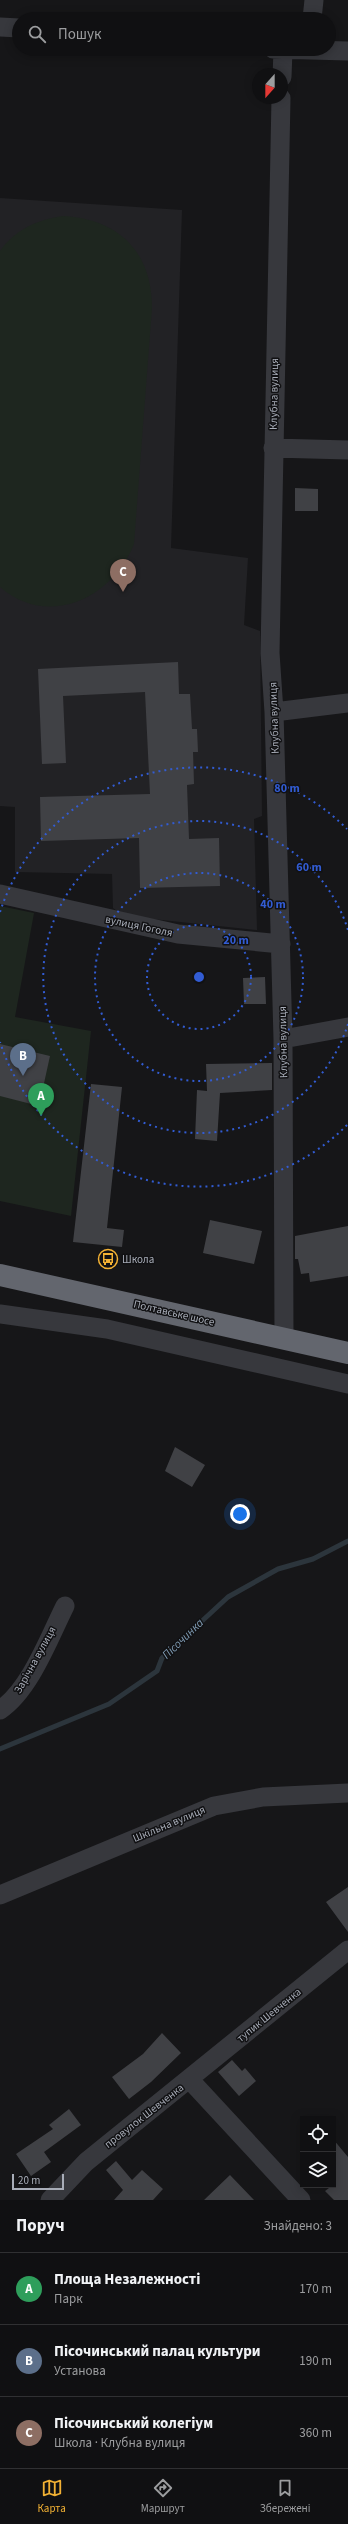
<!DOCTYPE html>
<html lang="uk">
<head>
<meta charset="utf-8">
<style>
  :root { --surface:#101012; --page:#19191b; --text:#f1f3f6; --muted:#9c9d9f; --line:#303032; --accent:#f2b134 }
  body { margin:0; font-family:"Source Sans 3",sans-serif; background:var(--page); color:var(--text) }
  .controls { position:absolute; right:12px; bottom:12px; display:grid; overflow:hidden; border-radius:0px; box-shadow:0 2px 10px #0003 }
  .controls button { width:36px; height:36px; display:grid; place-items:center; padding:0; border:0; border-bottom:1px solid var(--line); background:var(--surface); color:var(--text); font:20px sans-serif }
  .compass { position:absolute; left:252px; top:68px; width:36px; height:36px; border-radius:50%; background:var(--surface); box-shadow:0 2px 10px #0003; rotate:201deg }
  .scale { position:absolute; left:12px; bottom:10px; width:52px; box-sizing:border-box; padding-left:4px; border:2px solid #a8adb8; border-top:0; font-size:11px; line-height:14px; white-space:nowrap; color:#a8adb8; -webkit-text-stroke:3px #111113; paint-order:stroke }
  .you { position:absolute; left:240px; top:1514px; width:14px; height:14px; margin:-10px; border:3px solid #fff; border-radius:50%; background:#1a73e8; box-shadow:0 0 0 6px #1a73e833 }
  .badge { display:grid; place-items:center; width:26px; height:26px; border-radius:50%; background:var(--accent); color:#fff; font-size:13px; font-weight:700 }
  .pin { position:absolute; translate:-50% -33px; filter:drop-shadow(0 1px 2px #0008) }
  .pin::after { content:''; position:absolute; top:21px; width:14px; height:12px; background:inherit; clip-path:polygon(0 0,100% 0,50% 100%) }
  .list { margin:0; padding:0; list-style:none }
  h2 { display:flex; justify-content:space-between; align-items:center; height:52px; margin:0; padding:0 16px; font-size:17px }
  h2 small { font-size:13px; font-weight:400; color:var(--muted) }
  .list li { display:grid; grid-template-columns:26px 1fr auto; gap:12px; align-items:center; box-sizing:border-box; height:72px; padding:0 16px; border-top:1px solid var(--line) }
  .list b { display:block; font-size:15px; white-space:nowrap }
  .list p { margin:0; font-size:13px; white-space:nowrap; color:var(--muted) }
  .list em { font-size:13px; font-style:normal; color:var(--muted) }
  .icon { flex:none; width:22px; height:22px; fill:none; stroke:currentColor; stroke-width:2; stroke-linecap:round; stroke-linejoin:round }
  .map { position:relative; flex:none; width:348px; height:2200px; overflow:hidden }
  .search { position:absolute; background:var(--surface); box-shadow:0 2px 10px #0003; left:12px; right:12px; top:12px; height:44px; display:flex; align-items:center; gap:10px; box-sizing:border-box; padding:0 14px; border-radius:22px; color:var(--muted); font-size:15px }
  .sheet { height:268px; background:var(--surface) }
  nav { display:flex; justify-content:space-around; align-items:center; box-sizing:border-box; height:56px; border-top:1px solid var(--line); background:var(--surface); font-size:11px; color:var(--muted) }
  nav a { display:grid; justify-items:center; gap:2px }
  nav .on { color:var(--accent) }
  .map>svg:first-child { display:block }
  .built { fill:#222225 }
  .green { fill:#1e261f }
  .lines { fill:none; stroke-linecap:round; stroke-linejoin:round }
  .stream { stroke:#2c353c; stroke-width:5 }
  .building { fill:#404145 }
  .minor { stroke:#37383d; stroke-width:19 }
  .highway { stroke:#63666e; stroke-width:22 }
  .ring { fill:none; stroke:#325cd3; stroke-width:2; stroke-dasharray:2 4 }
  .labels { text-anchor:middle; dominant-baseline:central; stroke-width:3; stroke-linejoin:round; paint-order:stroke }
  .street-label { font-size:11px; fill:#a8adb8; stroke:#111113 }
  .poi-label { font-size:11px; fill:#a8adb8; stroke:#111113; text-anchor:start }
  .water-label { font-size:12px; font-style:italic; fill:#7f9bb3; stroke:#111113 }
  .centre { fill:#325cd3; stroke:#111113; stroke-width:2 }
  .ring-label { font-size:12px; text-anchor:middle; font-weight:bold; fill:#325cd3; stroke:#111113; stroke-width:3; stroke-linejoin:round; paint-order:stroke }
</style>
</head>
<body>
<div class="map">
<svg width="348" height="2200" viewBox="0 0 348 2200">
  <rect width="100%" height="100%" fill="#161618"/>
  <path class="built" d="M0,198L182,210L171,548L248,558L244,625L260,631L262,816L254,819L257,930L124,916L113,908L112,874L15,872V807L0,806Z"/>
  <path class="green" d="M63,216C119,219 152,252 152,308L134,544C113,598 48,629 0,587V251C16,229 37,220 63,216Z
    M0,906L34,913L15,1017L91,1031L71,1216L0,1201Z"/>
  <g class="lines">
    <path class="stream" d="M0,1749L109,1704L157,1671L162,1658L228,1597L278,1569L313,1559L348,1541"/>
  </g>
  <path class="building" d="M295,488L318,489V511H295Z
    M178,662L179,694H190L192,729H197L198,752H193L194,784L187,785L189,839L219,838L220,886L140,888L139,838L41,841L40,797L150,794L145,692L63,696L66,763L42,764L38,669Z
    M265,977L266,1004H244L243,978Z
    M0,1044L50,1056L39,1106L0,1096Z
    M272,1063V1090L220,1093L217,1141L195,1139L197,1090L207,1091L206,1064Z
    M91,1084L122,1087L107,1228L124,1230L122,1247L73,1242Z
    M210,1220L262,1231L254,1264L203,1253Z
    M348,1226V1276L310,1282L309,1273L301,1274L298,1259H295V1236Z
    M175,1447L205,1465L192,1487L165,1471Z
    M348,1887V1932L326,1902Z
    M162,2033L181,2053L151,2082L129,2099L112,2077L143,2054Z
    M232,2060L242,2071L245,2068L256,2081L239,2096L218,2072Z
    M69,2109L81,2125L44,2152L51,2162L31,2176L16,2154L53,2129L49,2125Z
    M333,2139L348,2157V2200H334L325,2191L333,2185Z
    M116,2161L132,2180L142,2170L163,2189L153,2200H114L123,2190L106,2170Z
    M230,2175L254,2200H204Z"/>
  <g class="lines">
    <path class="minor" d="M312,19L314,0
      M0,27L19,28
      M273,49L348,51
      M282,77L283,50
      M281,98L270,653L274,712L283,1039L284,1338
      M273,448L348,450
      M274,712L348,703
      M0,894L178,934L281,944
      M283,1039L348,1027
      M0,1314L107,1329L348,1384
      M0,1710C30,1690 49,1638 65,1606
      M0,1895L214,1806L263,1797L348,1793
      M190,2080L301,2200
      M50,2200L86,2162L348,1950"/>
    <path class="highway" d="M0,1275L348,1353"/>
  </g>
  <g class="ring">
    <circle cx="199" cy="977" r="52"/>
    <circle cx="199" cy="977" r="104"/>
    <path d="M348 1024A156 156 0 1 1 348 930"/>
    <path d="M347 1125A209 209 0 0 1 0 1042M0 912A209 209 0 0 1 347 829"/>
  </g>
  <defs>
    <g id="bus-ring" transform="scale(1)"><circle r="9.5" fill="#111113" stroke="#f2b134" stroke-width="1.5"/><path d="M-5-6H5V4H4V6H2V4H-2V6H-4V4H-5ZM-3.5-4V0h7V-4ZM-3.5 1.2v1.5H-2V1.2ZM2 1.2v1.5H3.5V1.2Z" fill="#f2b134"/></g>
  </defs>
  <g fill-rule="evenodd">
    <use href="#bus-ring" x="108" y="1259"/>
  </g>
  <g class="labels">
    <g class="street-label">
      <text transform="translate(274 394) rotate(-89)">Клубна вулиця</text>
      <text transform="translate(274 718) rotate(-92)">Клубна вулиця</text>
      <text transform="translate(139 926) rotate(12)">вулиця Гоголя</text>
      <text transform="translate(283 1042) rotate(-91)">Клубна вулиця</text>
      <text transform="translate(174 1313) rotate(13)">Полтавське шосе</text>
      <text transform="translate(35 1660) rotate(-61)">Зарічна вулиця</text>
      <text transform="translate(169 1824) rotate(-23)">Шкільна вулиця</text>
      <text transform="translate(269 2015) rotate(-39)">тупик Шевченка</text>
      <text transform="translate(144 2116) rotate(-38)">провулок Шевченка</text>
    </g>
    <g class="poi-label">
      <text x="122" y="1259">Школа</text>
    </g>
    <g class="water-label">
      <text transform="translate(183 1639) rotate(-44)">Пісочинка</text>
    </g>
  </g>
  <circle cx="199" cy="977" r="6" class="centre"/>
  <g class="ring-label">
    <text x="287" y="792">80 m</text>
    <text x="309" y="871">60 m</text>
    <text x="273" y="908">40 m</text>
    <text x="236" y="944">20 m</text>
  </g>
</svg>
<div class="controls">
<button><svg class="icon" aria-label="locate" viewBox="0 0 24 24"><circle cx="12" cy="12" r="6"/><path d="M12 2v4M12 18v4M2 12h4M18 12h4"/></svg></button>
<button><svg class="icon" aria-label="layers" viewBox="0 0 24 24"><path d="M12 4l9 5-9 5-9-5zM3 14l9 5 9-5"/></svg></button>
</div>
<svg class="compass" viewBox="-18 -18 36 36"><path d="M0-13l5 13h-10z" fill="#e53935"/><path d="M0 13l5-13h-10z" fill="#9c9d9f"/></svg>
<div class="scale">20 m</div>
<div class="you"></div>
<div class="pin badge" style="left:41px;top:1116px;background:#2e9e5b">A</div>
<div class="pin badge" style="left:23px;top:1076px;background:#5c6f8a">B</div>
<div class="pin badge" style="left:123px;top:592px;background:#8d6e63">C</div>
<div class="search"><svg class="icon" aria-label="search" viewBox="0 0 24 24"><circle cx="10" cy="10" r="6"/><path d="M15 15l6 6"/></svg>Пошук</div>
</div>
<section class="sheet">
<h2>Поруч<small>Знайдено: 3</small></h2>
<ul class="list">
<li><span class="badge" style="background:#2e9e5b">A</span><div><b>Площа Незалежності</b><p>Парк</p></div><em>170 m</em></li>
<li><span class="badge" style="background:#5c6f8a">B</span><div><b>Пісочинський палац культури</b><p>Установа</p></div><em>190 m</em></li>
<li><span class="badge" style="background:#8d6e63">C</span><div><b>Пісочинський колегіум</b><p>Школа · Клубна вулиця</p></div><em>360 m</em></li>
</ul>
</section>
<nav>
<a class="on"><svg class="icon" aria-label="map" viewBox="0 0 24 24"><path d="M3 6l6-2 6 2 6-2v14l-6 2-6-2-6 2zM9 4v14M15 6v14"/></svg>Карта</a>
<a><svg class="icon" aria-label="directions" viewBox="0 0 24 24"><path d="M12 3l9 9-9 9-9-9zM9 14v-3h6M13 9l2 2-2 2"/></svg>Маршрут</a>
<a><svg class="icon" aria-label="saved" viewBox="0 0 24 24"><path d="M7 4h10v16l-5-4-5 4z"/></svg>Збережені</a>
</nav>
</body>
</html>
